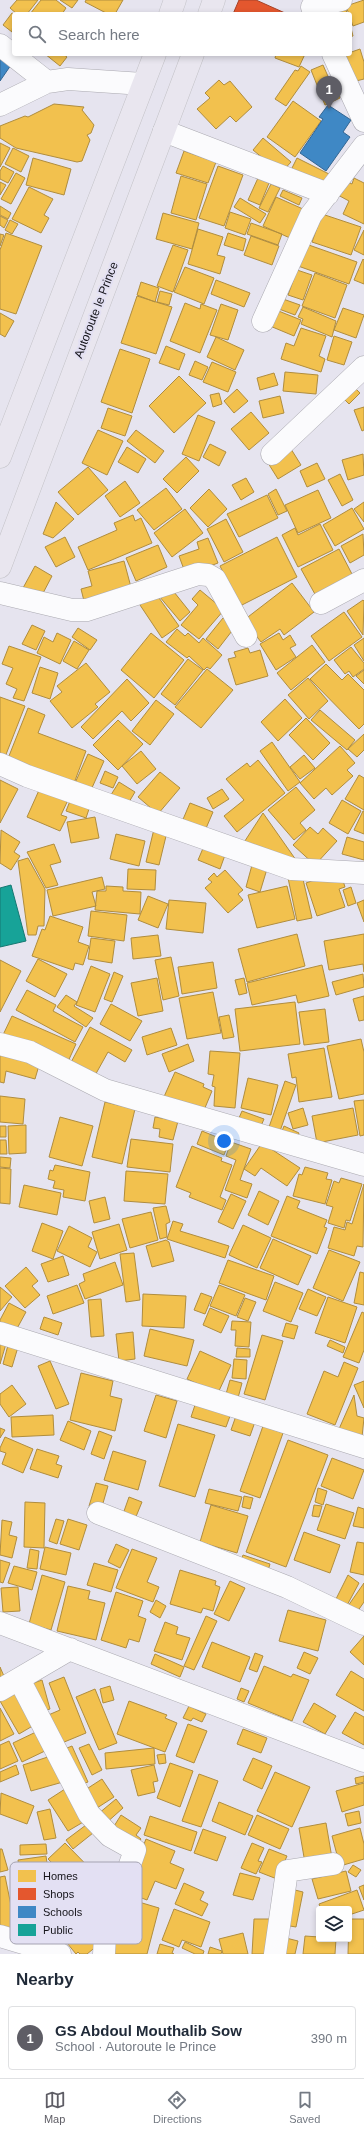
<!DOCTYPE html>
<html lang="en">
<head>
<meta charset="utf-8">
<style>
  :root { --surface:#fff; --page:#f2f2f3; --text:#1f2937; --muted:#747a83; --line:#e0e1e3; --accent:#5e5d65 }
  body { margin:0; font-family:Arial,sans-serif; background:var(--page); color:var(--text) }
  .controls { position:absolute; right:12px; bottom:12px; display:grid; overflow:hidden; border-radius:4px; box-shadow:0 2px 6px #0003 }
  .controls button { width:36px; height:36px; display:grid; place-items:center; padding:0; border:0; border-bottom:1px solid var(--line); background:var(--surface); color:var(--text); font:20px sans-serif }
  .you { position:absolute; left:224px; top:1141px; width:14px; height:14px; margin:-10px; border:3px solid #fff; border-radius:50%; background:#1a73e8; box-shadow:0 0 0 6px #1a73e833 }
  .badge { display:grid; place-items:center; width:26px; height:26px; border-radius:50%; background:var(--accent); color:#fff; font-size:13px; font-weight:700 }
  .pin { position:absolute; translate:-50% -33px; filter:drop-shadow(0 1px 2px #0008) }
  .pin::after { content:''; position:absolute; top:21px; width:14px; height:12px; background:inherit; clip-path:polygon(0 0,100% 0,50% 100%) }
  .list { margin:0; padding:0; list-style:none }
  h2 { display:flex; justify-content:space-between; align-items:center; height:52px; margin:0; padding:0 16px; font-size:17px }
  h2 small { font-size:13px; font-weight:400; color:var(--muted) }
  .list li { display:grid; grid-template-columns:26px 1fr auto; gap:12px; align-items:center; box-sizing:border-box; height:64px; margin:0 8px 8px; padding:0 8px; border:1px solid var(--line); border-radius:4px }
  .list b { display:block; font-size:15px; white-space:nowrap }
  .list p { margin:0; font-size:13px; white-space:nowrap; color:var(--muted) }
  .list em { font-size:13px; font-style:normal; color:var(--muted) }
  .icon { flex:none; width:22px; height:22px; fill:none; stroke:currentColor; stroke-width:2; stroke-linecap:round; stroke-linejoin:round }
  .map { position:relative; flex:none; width:364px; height:1954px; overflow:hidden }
  .search { position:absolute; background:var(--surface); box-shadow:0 2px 6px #0003; left:12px; right:12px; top:12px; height:44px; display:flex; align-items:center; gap:10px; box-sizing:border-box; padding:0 14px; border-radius:4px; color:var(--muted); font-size:15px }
  .sheet { height:124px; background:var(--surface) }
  nav { display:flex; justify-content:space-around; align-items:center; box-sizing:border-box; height:56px; border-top:1px solid var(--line); background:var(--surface); font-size:11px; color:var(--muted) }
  nav a { display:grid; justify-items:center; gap:2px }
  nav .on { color:var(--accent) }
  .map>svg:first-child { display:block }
  .homes { fill:#f2c14e; stroke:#b08d3e }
  .shops { fill:#e4572e; stroke:#a64328 }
  .schools { fill:#3f88c5; stroke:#326592 }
  .public { fill:#17a398; stroke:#167872 }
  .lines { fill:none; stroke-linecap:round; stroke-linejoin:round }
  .minor-casing { stroke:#aaa9b0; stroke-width:23 }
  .major-casing { stroke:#c3c2c7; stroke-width:23 }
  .minor { stroke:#fbfbfd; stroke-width:22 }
  .major { stroke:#e9e6ef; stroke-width:22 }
  .labels { text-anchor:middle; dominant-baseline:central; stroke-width:4; stroke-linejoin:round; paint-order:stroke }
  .street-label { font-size:12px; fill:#15141a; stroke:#e3e0f3 }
  .key { fill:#e3e0f3; stroke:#a5a3b2; stroke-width:1 }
  .key-label { font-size:11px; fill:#15141a }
</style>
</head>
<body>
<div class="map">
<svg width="364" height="1954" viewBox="0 0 364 1954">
  <rect width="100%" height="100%" fill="#e6e4ef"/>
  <path class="homes" d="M17,0H38L27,14H17L10,8Z
    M41,0H56L66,8L62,14H30Z
    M60,0H78L72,8Z
    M86,0H123L115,14H108L85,2Z
    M364,0V22L353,26L346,6Z
    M346,9L347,14H331V13Z
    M12,13L14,14L12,32L3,25Z
    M350,24L353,36L350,37Z
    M360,49L364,62V79L352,82L343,55Z
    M45,54H63L67,57L60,66Z
    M276,54H305L299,67L275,58Z
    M323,65L334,90L336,89L340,98L325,105L311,70Z
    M301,66L310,72L286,106L275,99L295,70L298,71Z
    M219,80L224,85L230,81L252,107L236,122L230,116L216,129L197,109L210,98L205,93Z
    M293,101L321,121L295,157L267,137Z
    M54,104L84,107L82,110L94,125L91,133L87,135L90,140L82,161L77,162L16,148L0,138V126L25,116L28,117Z
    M263,138L291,162L281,173L253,150Z
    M0,143L10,148L0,167Z
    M13,148L29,156L21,172L5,164Z
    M184,151L216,162L208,183L176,173Z
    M33,158L71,169L64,195L26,185Z
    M297,158L329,174L321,190L289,174Z
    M3,166L14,172L8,183L0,179V171Z
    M218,166L243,175L224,226L199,218Z
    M16,173L25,178L11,204L1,199Z
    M181,176L207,184L196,220L171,213Z
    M258,178L269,183L260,205L248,200Z
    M354,178L364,183V224L343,214L349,201L336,194L343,180L352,184Z
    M0,182L6,185L0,195Z
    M271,184L280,188L268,212L259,208Z
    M29,187L53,199L44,215L49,218L41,233L12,219Z
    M283,190L302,198L299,205L280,196Z
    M276,197L303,209L290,238L263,226Z
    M240,198L266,214L260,223L234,207Z
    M0,206L11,213L8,219L0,215Z
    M230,212L251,219L245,235L225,228Z
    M163,213L199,223L192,249L156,239Z
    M322,214L361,227L351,255L312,242Z
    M0,216L8,220L4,228L0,225Z
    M10,220L18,224L12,234L5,230Z
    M251,223L282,234L278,245L247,234Z
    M198,229L223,237L217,255L225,257L220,274L188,264Z
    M364,230V255L354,250Z
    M6,233L42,246L16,314L0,309V250Z
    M228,233L246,239L243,251L224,245Z
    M0,234L4,235L0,246Z
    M251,236L279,246L272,265L244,255Z
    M306,244L357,262L349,284L298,266Z
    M173,245L188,250L173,292L157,286Z
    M363,259L364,260V284L354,280Z
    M185,267L214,278L204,304L174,292Z
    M297,270L312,275L303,300L288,295Z
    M315,273L347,285L335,318L302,306Z
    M216,280L250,293L244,307L211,294Z
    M141,282L159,288L155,302L137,295Z
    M160,291L172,294L169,305L157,302Z
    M137,296L172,307L156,354L121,343Z
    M283,299L300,305L295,315L279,309Z
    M185,303L200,309L201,304L217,310L200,353L170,341Z
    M221,304L238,310L228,340L210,335Z
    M303,307L336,321L332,337L301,324L303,319L298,317Z
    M343,308L364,315L356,338L334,330Z
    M276,310L301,320L294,336L270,326Z
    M0,313L14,321L5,337L0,334Z
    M301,328L326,336L319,356L325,359L321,372L281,359L286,343L294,346Z
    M334,336L352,342L344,365L327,360Z
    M216,337L244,350L235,370L207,357Z
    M166,346L185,354L179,370L159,363Z
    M120,349L150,359L132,413L101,402Z
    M195,361L208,367L202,380L189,375Z
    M212,362L236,372L228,392L203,382Z
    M285,372L318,375L316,394L283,391Z
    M274,373L278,385L260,390L257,378Z
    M179,376L206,403L174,433L149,406Z
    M351,384L360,393L349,404L340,395Z
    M237,389L248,401L234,413L224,401Z
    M219,393L222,404L213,407L210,395Z
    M280,396L284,413L263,418L259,401Z
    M364,407V430L362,431L354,410Z
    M108,408L132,416L125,436L101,428Z
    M251,412L269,433L249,450L231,429Z
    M198,415L215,422L199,461L182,454Z
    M98,430L123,441L107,475L82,463Z
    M136,430L164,451L155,463L127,441Z
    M210,444L226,452L219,466L203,457Z
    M127,447L146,459L138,473L118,462Z
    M291,449L301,465L278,479L268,463Z
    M363,454L364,475L348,480L342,460Z
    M186,457L199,471L177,493L163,479Z
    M317,463L325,479L307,487L300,471Z
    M88,467L108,490L78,515L58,492Z
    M340,474L353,500L342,506L328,480Z
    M246,478L254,492L241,500L232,485Z
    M125,481L140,503L120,517L105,496Z
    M166,488L182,509L154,530L137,510Z
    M209,489L227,509L208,527L190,508Z
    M276,489L287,511L278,515L268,494Z
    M318,490L331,518L298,533L285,505Z
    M267,495L278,518L239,537L227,514Z
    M56,502L74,519L53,538L43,534Z
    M364,502V522L354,509Z
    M352,508L364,529L335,546L323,525Z
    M185,509L203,533L172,557L154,533Z
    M133,515L135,521L141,518L152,543L88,570L78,547L117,530L114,523Z
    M226,519L243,552L224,562L207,529Z
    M320,524L333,550L298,567L282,535L295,528L298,535Z
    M363,534L364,555L350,563L341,546Z
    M65,537L75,557L56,567L45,547Z
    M277,537L297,577L240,606L220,566Z
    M208,538L218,563L186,575L179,556L199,549L197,542Z
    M158,545L167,567L136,581L126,558Z
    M339,549L353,576L316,596L301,569Z
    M124,561L132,591L85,605L81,589L92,586L88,571Z
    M35,566L52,576L41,597L23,588Z
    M292,583L314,612L284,635L280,629L261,642L244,620Z
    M170,587L190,612L180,621L159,596Z
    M200,590L224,610L199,639L181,625L198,605L192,599Z
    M154,591L179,626L162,638L138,602Z
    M363,600L364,601L363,635L347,611Z
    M344,612L362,637L329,661L311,636Z
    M223,618L235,627L218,649L206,639Z
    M32,625L45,631L36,650L22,644Z
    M78,628L97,640L90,650L72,637Z
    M177,629L185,636L188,633L199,643L203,638L222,655L210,669L207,667L204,670L189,656L187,658L166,642Z
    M57,633L71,640L60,664L37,653L44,637L53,642Z
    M151,633L184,660L154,698L121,670Z
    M279,633L283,640L290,635L296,645L290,648L296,657L276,670L260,644Z
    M364,638V661L354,645Z
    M74,641L89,650L77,669L63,661Z
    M312,645L325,662L291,690L277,673Z
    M9,646L41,657L24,701L13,698L17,689L6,684L13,668L2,664Z
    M351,647L364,663V669L353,677L349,671L345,674L334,660Z
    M248,648L250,653L260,650L268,676L236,685L228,659L236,657L234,652Z
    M188,659L203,670L175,705L161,694Z
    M86,663L110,692L95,704L98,707L72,728L50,701L62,692L57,686Z
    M326,664L342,680L348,674L364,690V724L359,729L310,679Z
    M40,667L58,673L50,699L32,693Z
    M207,669L233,690L201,728L175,707Z
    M364,670V684L356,676Z
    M308,678L328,701L309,719L288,695Z
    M127,679L149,703L131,721L122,711L93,739L81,727Z
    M0,697L25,706L5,757L0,755Z
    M285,699L302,718L278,741L261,722Z
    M156,700L174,714L150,745L132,731Z
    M28,708L45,715L38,733L86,751L73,786L7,761Z
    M320,710L355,740L347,750L311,720Z
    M306,718L330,743L313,760L289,735Z
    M118,720L143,744L118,770L93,745Z
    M364,734V750L357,757L348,749Z
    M272,742L300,782L288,791L260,751Z
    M340,746L355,763L347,770L353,776L332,795L326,788L314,799L300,783Z
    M141,751L156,769L137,784L122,766Z
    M88,754L104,761L91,790L75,783Z
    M304,755L315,768L300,779L290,767Z
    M258,760L285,793L237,832L224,816L244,800L226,779L247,763L250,767Z
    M105,771L118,777L113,788L100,783Z
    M160,772L180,788L158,814L138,797Z
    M359,775L364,778V810L345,799Z
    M0,780L18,789L0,823Z
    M119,782L135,792L126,807L109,798Z
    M296,787L315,810L300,823L306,830L294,840L268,810Z
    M40,788L68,800L61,815L67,817L60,831L27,817Z
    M222,789L229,799L213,809L207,798Z
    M72,796L91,803L86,818L66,811Z
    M342,800L361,811L348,834L329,823Z
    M190,803L213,812L204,833L181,824Z
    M363,811H364V834L354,830Z
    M263,813L296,860L241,847Z
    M95,817L99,838L71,843L67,822Z
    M310,827L318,834L323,828L337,841L315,865L293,845Z
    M154,829L167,832L159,865L146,862Z
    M1,830L20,842L14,852L20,856L11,870L0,863Z
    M116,834L145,841L139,866L110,859Z
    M347,837L364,842V860L342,854Z
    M54,844L61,862L50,865L58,885L46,888L27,852Z
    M204,846L225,855L220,869L198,860Z
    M28,858L45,889L44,926H38L36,935H28L18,861Z
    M252,865L267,869L260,892L246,887Z
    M128,869L156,870L155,890L127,889Z
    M225,870L243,890L238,894L243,900L228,913L205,888L212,882L208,879L214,873L217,877Z
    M340,871L345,887L339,889L345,907L317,916L306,883Z
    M302,875L312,918L297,921L288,878Z
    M102,877L105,889L92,892L96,906L53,916L47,890Z
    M106,886L123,887V891L141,892L140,914L95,910L97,891H106Z
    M287,886L295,919L257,928L248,895Z
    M351,887L356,903L348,906L343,890Z
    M148,896L168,904L158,928L138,920Z
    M169,900L206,903L203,933L166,929Z
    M364,900V922L357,903Z
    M91,911L127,915L124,941L88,936Z
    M50,916L83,927L78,942L89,946L83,965L75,963L73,970L32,956L42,929L45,930Z
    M297,934L305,966L247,982L238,949Z
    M364,934V972L363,964L329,970L324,941Z
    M158,935L161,956L133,959L131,938Z
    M91,938L115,941L112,963L88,959Z
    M171,957L179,996L163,1000L155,960Z
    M38,959L67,974L55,997L26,981Z
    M0,960L21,971L0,1012Z
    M213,962L217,988L182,994L178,967Z
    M322,965L329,996L298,1003L296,995L252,1005L247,983Z
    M91,966L110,974L95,1012L76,1005Z
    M114,972L123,976L112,1002L104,999Z
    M363,974L364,987L336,995L332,982Z
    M157,978L163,1011L138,1016L131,983Z
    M244,978L247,993L239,995L235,980Z
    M27,990L56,1005L53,1011L83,1027L75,1042L16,1010Z
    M213,992L221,1033L187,1039L179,998Z
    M66,995L77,1002L74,1006L93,1018L86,1027L57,1007Z
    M364,996V1020L359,1021L353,999Z
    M295,1002L300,1044L240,1051L235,1009Z
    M111,1004L142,1021L130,1041L100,1024Z
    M325,1009L329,1042L304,1045L299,1012Z
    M229,1015L234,1037L223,1039L219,1017Z
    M12,1016L76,1044L66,1066L2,1037Z
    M90,1027L132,1050L125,1062L108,1052L93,1079L69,1066Z
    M171,1028L177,1045L147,1055L142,1037Z
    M361,1039L364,1052V1094L339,1099L327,1046Z
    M188,1044L194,1061L169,1072L162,1054Z
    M324,1048L332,1097L299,1102L296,1077L292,1078L288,1054Z
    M210,1051L240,1053L235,1108L214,1106L215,1087L212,1086L214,1075L208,1074Z
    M0,1052L40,1062L35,1079L6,1071L4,1083L0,1082Z
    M175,1072L204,1084L203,1087L212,1091L202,1115L163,1099Z
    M248,1078L278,1085L271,1115L241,1108Z
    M285,1081L296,1085L279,1134L268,1130Z
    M0,1096L25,1099L23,1124L0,1122Z
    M364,1100V1135L360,1136L354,1101Z
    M105,1102L135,1109L122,1164L92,1157Z
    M303,1108L308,1125L293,1129L288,1113Z
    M353,1108L358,1135L317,1143L312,1116Z
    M242,1111L264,1119L261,1126L239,1118Z
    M60,1117L93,1126L82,1166L49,1157Z
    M155,1117L178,1121L173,1140L159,1137L160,1129L153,1128Z
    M26,1125V1153L9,1154L8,1126Z
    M0,1126H6V1137H0Z
    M284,1126L299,1133L295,1142L280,1136Z
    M202,1131L229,1142L224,1155L197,1144Z
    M131,1139L173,1144L170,1172L127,1167Z
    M0,1140H6L7,1154H0Z
    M231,1142L251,1149L240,1180L252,1184L247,1198L225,1190L236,1160L226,1156Z
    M262,1143L300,1168L287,1186L261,1168L255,1176L244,1169Z
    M192,1146L222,1158L221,1161L232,1165L220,1197L226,1200L222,1210L189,1197L191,1193L176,1187Z
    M0,1157L11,1158L10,1168L0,1167Z
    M55,1165L90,1172L85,1201L63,1197L64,1190L53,1188L55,1181L48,1179L50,1170L53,1171Z
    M305,1167L328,1173L326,1179L332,1180L325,1204L293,1196L299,1174L302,1175Z
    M0,1168L11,1169L10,1204L0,1203Z
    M126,1171L168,1174L165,1204L124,1201Z
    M341,1178L362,1184L350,1221L346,1220L344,1228L328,1223L333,1207L326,1205L334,1181L339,1183Z
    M364,1184L363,1247L357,1246L354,1256L328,1248L334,1227L345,1230L347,1222L352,1224Z
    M24,1185L61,1193L57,1215L19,1207Z
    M259,1191L279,1201L268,1225L248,1215Z
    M231,1194L246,1201L233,1229L218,1222Z
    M287,1196L300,1201L297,1208L327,1220L324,1227L327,1228L317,1254L271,1236Z
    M105,1197L110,1219L94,1223L89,1201Z
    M166,1206L170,1222L166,1224L167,1237L160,1239L153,1208Z
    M151,1212L158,1240L130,1248L122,1219Z
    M173,1221L183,1224L180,1231L229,1246L225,1258L167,1239Z
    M42,1223L63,1231L53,1259L32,1251Z
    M119,1224L127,1250L100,1259L92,1232Z
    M243,1225L271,1238L257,1268L229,1255Z
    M69,1226L92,1238L88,1247L97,1252L90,1267L57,1251Z
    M273,1239L311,1256L298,1285L260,1268Z
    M166,1240L169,1242L174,1261L152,1267L146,1246Z
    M329,1250L360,1262L343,1301L313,1288Z
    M134,1253L140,1300L126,1302L120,1254Z
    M63,1256L69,1275L48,1282L41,1264Z
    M228,1260L274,1276L266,1300L219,1283Z
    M115,1262L123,1285L85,1299L79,1284L85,1281L83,1274Z
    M26,1267L38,1281L32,1286L40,1295L25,1308L5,1286Z
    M360,1272L364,1273V1305L354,1303Z
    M275,1282L303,1293L291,1322L263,1311Z
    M77,1285L84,1303L53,1314L47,1296Z
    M219,1285L245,1295L236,1316L210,1306Z
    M0,1287L12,1297L0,1311Z
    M308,1289L326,1297L317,1316L299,1309Z
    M201,1293L212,1297L205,1314L194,1310Z
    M143,1294L186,1296L184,1328L142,1326Z
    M328,1297L357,1307L345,1343L315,1333Z
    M245,1298L256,1302L248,1321L237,1317Z
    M101,1299L104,1336L91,1337L88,1300Z
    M9,1303L26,1312L14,1334L0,1327V1320Z
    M210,1308L229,1316L221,1333L203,1325Z
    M362,1312L364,1313V1350L359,1363L343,1357Z
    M44,1317L62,1323L58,1335L40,1329Z
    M232,1321L251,1322L249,1347L235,1346L236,1330H231Z
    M286,1323L298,1326L294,1339L282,1336Z
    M150,1329L194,1340L187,1366L144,1356Z
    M133,1332L135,1359L119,1361L116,1334Z
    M262,1335L283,1341L265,1400L244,1394Z
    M330,1340L345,1347L343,1353L327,1346Z
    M0,1343L6,1344L0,1364Z
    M8,1345L18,1347L12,1367L3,1364Z
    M237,1348L250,1349V1357H236Z
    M200,1351L231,1365L218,1393L187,1379Z
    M234,1359L247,1360L246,1379L232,1378Z
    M50,1361L69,1404L56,1409L38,1366Z
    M344,1362L358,1368L335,1425L307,1414L324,1371L338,1377Z
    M81,1373L113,1381L110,1396L122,1399L115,1431L70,1420Z
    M230,1380L242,1383L238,1398L226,1394Z
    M364,1381V1408L354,1385Z
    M12,1385L26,1404L9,1417L0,1404V1394Z
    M156,1395L177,1401L166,1438L144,1431Z
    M354,1395L357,1416L364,1418L362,1437L339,1429Z
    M195,1405L230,1416L226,1427L191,1417Z
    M237,1413L256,1419L250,1436L231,1430Z
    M53,1415L54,1435L12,1437L11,1417Z
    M68,1421L91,1431L84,1450L60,1440Z
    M178,1424L215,1435L195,1497L159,1486Z
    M263,1426L283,1433L260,1498L240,1491Z
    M0,1428L5,1430L0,1438Z
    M99,1431L112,1436L104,1459L91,1454Z
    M5,1437L33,1449L23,1473L2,1464L6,1453L0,1451V1448Z
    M288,1440L328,1455L286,1567L246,1552Z
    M37,1449L59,1456L56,1464L62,1466L58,1478L30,1469Z
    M113,1451L146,1461L138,1490L104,1480Z
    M332,1458L364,1470L353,1499L321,1486Z
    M96,1483L108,1486L101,1510L89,1506Z
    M318,1488L327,1491L323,1505L315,1502Z
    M209,1489L242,1497L238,1511L205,1503Z
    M244,1496L253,1498L250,1509L242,1507Z
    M129,1497L142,1502L135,1519L123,1514Z
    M25,1502L45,1503L44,1548L24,1547Z
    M326,1504L354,1513L345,1539L317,1530Z
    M211,1505L248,1516L237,1553L200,1542Z
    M314,1505L322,1506L319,1517L312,1516Z
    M358,1507L364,1509V1528L353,1526Z
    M56,1519L64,1521L57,1544L49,1541Z
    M68,1519L87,1525L79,1550L60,1544Z
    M2,1520L12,1522L9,1535L17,1537L12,1558L0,1555Z
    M304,1532L340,1545L330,1573L294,1560Z
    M357,1542L364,1543V1575L350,1572Z
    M116,1544L129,1550L120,1568L108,1562Z
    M45,1547L71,1553L66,1575L40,1569Z
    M30,1549L39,1551L37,1569L27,1568Z
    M132,1549L157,1558L147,1582L159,1587L153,1602L116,1588Z
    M243,1555L270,1564L267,1574L239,1565Z
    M0,1560L10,1563L3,1583L0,1582Z
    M94,1563L118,1570L111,1592L87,1585Z
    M14,1566L37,1572L32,1590L8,1583Z
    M180,1570L216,1581L215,1585L220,1587L213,1611L203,1608L201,1613L170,1604Z
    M42,1575L65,1582L51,1630L29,1624Z
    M348,1575L359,1583L344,1611L333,1605Z
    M230,1581L245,1588L229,1621L214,1614Z
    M364,1583V1602L357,1612L348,1606Z
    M68,1586L90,1591L88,1599L105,1603L96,1640L57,1631Z
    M18,1587L20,1611L3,1612L1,1588Z
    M116,1592L143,1601L138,1616L146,1619L139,1642L129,1639L126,1648L101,1640Z
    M156,1600L166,1606L160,1618L150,1612Z
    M288,1610L326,1620L318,1651L279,1641Z
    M206,1616L217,1621L194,1670L184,1666Z
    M165,1622L178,1627L176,1634L190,1638L182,1660L154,1651Z
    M364,1636V1665L350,1652Z
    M212,1642L250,1657L240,1682L202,1667Z
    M304,1652L318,1658L310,1674L297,1668Z
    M255,1653L263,1656L257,1672L249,1669Z
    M155,1654L184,1667L180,1677L151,1664Z
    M264,1666L291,1677L293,1674L309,1680L292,1721L248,1703Z
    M0,1667L7,1683L0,1686Z
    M351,1671L364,1679V1711L336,1695Z
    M64,1677L86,1733L57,1745L46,1716L60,1710L49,1683Z
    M42,1680L50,1709L39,1712L31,1684Z
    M110,1686L114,1700L103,1703L100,1689Z
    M241,1688L249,1691L244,1702L237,1699Z
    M95,1689L117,1743L99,1750L76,1697Z
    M16,1690L36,1724L19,1734L0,1701Z
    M129,1701L167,1715L165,1718L177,1723L165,1752L117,1734Z
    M314,1703L336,1716L325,1734L303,1722Z
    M189,1706L206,1714L202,1722L193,1718L191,1721L183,1718Z
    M0,1708L14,1734L0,1741Z
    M355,1712L364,1717V1745L342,1733Z
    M188,1724L207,1731L194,1763L176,1756Z
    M243,1729L267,1738L261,1753L237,1744Z
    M38,1731L47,1750L22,1762L13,1743Z
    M9,1741L18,1761L0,1769V1745Z
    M89,1744L102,1770L92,1775L79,1748Z
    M72,1746L88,1782L77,1786L62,1750Z
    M154,1748L155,1764L106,1769L105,1753Z
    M165,1754L166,1763L159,1764L157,1755Z
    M54,1755L63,1782L31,1791L23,1765Z
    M253,1758L272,1766L262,1789L243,1780Z
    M170,1763L193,1771L180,1807L157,1798Z
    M16,1765L19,1774L0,1782V1772Z
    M154,1765L158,1781L153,1782L155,1792L138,1796L131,1770Z
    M275,1772L310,1787L292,1827L257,1811Z
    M199,1774L218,1781L201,1827L182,1821Z
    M364,1776V1782L356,1784L355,1778Z
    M102,1779L114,1797L97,1808L85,1790Z
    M364,1783V1805L342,1812L336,1791Z
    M65,1789L85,1821L68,1831L48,1800Z
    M1,1793L34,1806L27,1824L0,1814Z
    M116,1799L123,1808L105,1824L98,1814Z
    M219,1802L253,1816L245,1835L212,1821Z
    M50,1809L56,1838L44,1840L37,1812Z
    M359,1811L361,1823L348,1826L345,1814Z
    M121,1815L141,1828L136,1835L141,1839L135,1847L111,1831Z
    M257,1815L289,1829L280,1849L248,1835Z
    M150,1816L197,1832L191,1851L144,1835Z
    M326,1823L332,1858L305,1863L299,1828Z
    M86,1825L93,1833L73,1849L66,1840Z
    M360,1828L364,1844V1859L340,1866L332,1836Z
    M203,1829L226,1837L217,1861L194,1853Z
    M146,1839L175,1851L170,1863L184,1869L176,1889L155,1881L147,1900L125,1892Z
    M65,1843L116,1895L100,1910L48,1859Z
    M252,1843L264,1848L258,1861L262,1862L256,1874L241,1868Z
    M46,1844L47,1854L20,1855V1845Z
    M0,1849H2L8,1870L0,1872Z
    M269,1849L287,1856L277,1879L259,1872Z
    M46,1856L50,1884L22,1888L18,1860Z
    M353,1865L361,1870L356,1877L348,1872Z
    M346,1871L351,1891L318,1899L312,1879Z
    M240,1873L260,1878L253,1900L233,1895Z
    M5,1876L17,1935L0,1927V1877Z
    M184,1883L204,1892L200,1900L208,1904L202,1916L175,1904Z
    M364,1885V1900L359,1887Z
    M291,1889L303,1892L296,1927L284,1925Z
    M357,1890L364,1910L349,1915V1909H321L319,1904Z
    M122,1897L159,1908L147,1954H114L109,1938Z
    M65,1905L76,1920L60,1932L66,1940L54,1948L37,1925Z
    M174,1909L210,1922L201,1947L182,1940L179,1947L162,1940Z
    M85,1918L103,1941L87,1954H80L78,1952L76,1954L67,1943L72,1940L67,1933Z
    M254,1919H271L270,1954H252Z
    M349,1919H364V1954H348Z
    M243,1933L248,1954H223L219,1939Z
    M305,1936L319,1937V1939H336L335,1954H303Z
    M286,1938L298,1941L295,1954H282Z
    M185,1942L204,1951L203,1954H195L182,1948Z
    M160,1944L174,1948L172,1953L174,1954H157Z
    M210,1947L222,1951L221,1954H208Z"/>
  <path class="shops" d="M239,0H256L285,13L233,14Z"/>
  <path class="schools" d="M0,57L11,65L0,81Z
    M328,105L351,120L343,132L350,137L326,171L300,153L323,119L319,117Z"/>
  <path class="public" d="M11,885L26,941L0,947V888Z"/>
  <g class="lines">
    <g class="minor-casing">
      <path id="minor" d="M312,7L341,0
        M0,45L47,82
        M333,54L364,121
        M0,105L47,82L68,79L143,84
        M164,131L328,194
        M263,321L311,215L364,146
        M272,454L364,367
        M0,593L72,610H87L198,574L208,575L215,579L246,636
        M321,603L364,580
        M0,764L27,776L292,869L364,873
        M0,1044L30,1052L105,1090L364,1165
        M0,1333L364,1447
        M98,1513L287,1587L364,1624
        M0,1623L364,1761
        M19,1679L89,1814L110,1836L135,1850L105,1936L104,1954
        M0,1690L70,1649
        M0,1936L60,1954
        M275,1954L287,1871L333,1864"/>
    </g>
    <g class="major-casing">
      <path id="major" d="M170,14L175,0
        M209,14L214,0
        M0,457L155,54
        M0,567L193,54"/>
    </g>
    <use href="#minor" class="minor"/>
    <use href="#major" class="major"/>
  </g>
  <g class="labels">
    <g class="street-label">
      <text transform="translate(96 310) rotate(-69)">Autoroute le Prince</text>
    </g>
  </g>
  <rect x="10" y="1862" width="132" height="82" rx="6" class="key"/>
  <rect x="18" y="1870" width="18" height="12" fill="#f2c14e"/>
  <rect x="18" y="1888" width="18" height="12" fill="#e4572e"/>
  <rect x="18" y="1906" width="18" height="12" fill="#3f88c5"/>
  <rect x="18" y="1924" width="18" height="12" fill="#17a398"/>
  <g class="key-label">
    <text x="43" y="1880">Homes</text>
    <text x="43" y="1898">Shops</text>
    <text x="43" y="1916">Schools</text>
    <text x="43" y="1934">Public</text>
  </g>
</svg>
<div class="controls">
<button><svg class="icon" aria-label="layers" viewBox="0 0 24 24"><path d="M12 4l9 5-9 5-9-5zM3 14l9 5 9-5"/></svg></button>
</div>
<div class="you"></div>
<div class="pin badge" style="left:329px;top:109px">1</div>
<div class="search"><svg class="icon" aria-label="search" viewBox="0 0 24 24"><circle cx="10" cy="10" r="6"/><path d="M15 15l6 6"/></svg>Search here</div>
</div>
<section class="sheet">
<h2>Nearby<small></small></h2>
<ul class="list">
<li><span class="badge">1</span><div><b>GS Abdoul Mouthalib Sow</b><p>School · Autoroute le Prince</p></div><em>390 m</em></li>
</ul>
</section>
<nav>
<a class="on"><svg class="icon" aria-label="map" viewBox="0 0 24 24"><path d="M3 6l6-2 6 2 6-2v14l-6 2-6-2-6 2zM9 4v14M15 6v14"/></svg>Map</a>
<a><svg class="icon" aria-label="directions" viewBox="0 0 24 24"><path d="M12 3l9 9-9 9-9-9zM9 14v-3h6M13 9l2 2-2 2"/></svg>Directions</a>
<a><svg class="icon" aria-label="saved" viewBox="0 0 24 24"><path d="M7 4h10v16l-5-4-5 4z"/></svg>Saved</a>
</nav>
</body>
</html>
